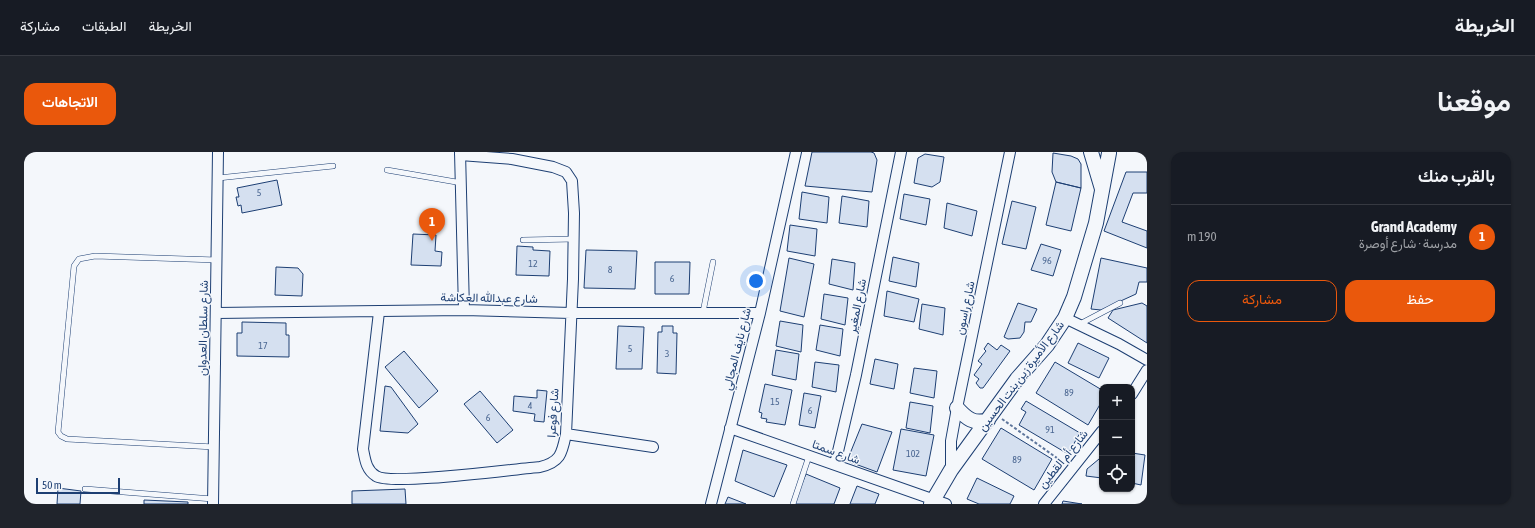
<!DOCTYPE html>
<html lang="ar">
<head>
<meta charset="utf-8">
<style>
  :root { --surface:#171b24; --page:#20242c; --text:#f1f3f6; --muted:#9ea1a6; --line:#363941; --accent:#ea580c }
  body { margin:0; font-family:"Asap Condensed",Vazirmatn,sans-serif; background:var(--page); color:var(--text); direction:rtl }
  .controls { position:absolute; right:12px; bottom:12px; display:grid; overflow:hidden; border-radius:8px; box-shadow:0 1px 3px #0004 }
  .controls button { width:36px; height:36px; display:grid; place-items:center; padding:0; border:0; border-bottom:1px solid var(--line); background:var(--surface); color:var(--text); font:20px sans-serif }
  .scale { position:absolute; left:12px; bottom:10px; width:84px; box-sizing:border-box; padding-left:4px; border:2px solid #1d3f73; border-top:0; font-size:11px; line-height:14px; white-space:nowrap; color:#1d3f73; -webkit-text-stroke:3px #f4f7fb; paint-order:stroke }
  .you { position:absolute; left:732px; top:129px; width:14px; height:14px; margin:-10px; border:3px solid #fff; border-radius:50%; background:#1a73e8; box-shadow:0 0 0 6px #1a73e833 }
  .badge { display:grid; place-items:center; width:26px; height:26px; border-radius:50%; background:var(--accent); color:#fff; font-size:13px; font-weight:700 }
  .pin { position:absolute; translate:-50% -33px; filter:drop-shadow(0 1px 2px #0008) }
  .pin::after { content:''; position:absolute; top:21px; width:14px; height:12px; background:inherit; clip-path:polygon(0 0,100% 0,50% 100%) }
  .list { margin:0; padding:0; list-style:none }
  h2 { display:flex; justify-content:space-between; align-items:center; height:52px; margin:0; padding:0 16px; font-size:17px }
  h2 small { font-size:13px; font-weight:400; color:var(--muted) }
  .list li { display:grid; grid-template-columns:26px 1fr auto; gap:12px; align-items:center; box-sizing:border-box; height:64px; padding:0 16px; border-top:1px solid var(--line) }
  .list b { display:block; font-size:15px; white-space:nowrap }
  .list p { margin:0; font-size:13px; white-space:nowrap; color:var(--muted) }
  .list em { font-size:13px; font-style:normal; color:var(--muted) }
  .actions { display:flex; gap:8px; padding:12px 16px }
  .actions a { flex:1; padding:9px 0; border:1px solid var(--accent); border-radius:12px; text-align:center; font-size:14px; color:var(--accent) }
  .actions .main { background:var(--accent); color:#fff }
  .icon { flex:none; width:22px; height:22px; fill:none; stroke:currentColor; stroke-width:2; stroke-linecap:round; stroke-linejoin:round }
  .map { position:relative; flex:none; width:1123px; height:352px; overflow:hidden; direction:ltr; border-radius:12px }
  header { display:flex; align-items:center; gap:24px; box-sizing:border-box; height:56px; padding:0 20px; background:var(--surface); border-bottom:1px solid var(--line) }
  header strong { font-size:19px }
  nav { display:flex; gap:22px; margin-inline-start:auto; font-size:14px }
  .intro { display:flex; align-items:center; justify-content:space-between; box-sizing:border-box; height:96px; padding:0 24px }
  h1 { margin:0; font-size:28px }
  .button { padding:10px 18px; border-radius:12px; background:var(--accent); color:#fff; font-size:14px; font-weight:700 }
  main { display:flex; gap:24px; padding:0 24px }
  aside { flex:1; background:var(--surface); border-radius:12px; box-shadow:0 1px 3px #0004 }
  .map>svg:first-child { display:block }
  .building { fill:#d5e0f0; stroke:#1d3f73 }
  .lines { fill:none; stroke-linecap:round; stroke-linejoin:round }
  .lane-casing { stroke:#1d3f73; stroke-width:6 }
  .street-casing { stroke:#1d3f73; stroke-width:12 }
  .secondary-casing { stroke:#1d3f73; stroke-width:16 }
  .path { stroke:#5e769c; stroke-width:2; stroke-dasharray:3 2; stroke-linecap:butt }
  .lane { stroke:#f4f7fb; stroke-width:5 }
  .street { stroke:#f4f7fb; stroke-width:10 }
  .secondary { stroke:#f4f7fb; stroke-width:14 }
  .labels { text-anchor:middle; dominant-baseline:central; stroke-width:3; stroke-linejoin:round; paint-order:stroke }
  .number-label { font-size:10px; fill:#4b6792 }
  .street-label { font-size:12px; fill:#1d3f73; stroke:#f4f7fb }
</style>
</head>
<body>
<header>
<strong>الخريطة</strong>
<nav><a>الخريطة</a><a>الطبقات</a><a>مشاركة</a></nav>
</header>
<div class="intro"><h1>موقعنا</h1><a class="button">الاتجاهات</a></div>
<main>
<aside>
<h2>بالقرب منك<small></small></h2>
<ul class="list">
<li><span class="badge">1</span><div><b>Grand Academy</b><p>مدرسة · شارع أوصرة</p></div><em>190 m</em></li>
</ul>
<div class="actions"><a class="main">حفظ</a><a>مشاركة</a></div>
</aside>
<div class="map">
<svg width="1123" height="352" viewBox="0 0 1123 352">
  <rect width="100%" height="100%" fill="#f4f7fb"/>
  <path class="building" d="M788,0H847L850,1L853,8L848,40L781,34Z
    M1029,1L1047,4L1054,7L1057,12V36L1032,30L1028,20Z
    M901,2L920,5L916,30L908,35L890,31L894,6Z
    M1102,20H1123V41H1109L1098,70L1123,79V96L1080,79Z
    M253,28L258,53L218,61L217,53L214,54L212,45H215L213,36Z
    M1032,30L1057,36L1047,79L1022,73Z
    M778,40L805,45L803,71L775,67Z
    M880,42L906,47L902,73L876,67Z
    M818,44L845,49L843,75L815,71Z
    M988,49L1012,55L1002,97L978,92Z
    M923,51L953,59L948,84L920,76Z
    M766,73L793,77L791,104L763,99Z
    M389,82L412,83L411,99L418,100L417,114L387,113Z
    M1017,92L1037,98L1029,124L1007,118Z
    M493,94L509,95V98L526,99L525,124L492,123Z
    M562,98L613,99L611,137L560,136Z
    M869,105L895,111L892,135L865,129Z
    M765,106L790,112L780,165L756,159Z
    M1077,106L1123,116V130H1115L1112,142L1077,158L1067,157Z
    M808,107L831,111L829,138L805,132Z
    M631,110H666L665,142H631Z
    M252,115L274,116L279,122L278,144L251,143Z
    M863,139L895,147L890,170L860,164Z
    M800,142L824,146L821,173L797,167Z
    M994,151L1013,157L1007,170H1001L1000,180L996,186L984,187L980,185Z
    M1118,151L1123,154V191L1084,166L1089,158Z
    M898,152L921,156L919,183L895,177Z
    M756,169L779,173L777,200L752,194Z
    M218,170L262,171V183H265V205L213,204V181H218Z
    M796,173L819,177L816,204L792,198Z
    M594,174L620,175L618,217H592Z
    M638,174H649V181H653L652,222L633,221L634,180H638Z
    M964,191L973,198L977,193L986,199L959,236H956L952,231L955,227L950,223L958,212L954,209L962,199L960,197Z
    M1054,191L1085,206L1075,226L1044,211Z
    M752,198L775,202L772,228L748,223Z
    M380,199L414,239L395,256L361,215Z
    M851,207L874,212L870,237L846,232Z
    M791,210L815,213L812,240L788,235Z
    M1031,210L1078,238V249L1064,273L1012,241Z
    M890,216L913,219L910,246L886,241Z
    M741,232L768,238L761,273L742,270L743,267L737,266L738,261L735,260Z
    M361,234L367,235L394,272L384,281L356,279Z
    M513,238L523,239L520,270L510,269L511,262L489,259L490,244L513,246Z
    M456,239L489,278L473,291L440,252Z
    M780,241L797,244L791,276L775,273Z
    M1002,249L1056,281L1044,302L995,273L1002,260L997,257Z
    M886,250L909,254L906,281L882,276Z
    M838,272L868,280L853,320L823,309Z
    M977,276L1028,307L1010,338L958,307Z
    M877,277L910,283L902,324L869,318Z
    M719,298L763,313L750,345L711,329Z
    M1108,301L1121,303L1117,333L1108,331Z
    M1075,307H1078V326L1062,324L1063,317Z
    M782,322L816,336L810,352H769Z
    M953,326L990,344L986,352H955L943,347Z
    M833,334L855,342L851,352H826Z
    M34,336L57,339L56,352H33Z
    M381,337L382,352H328V339Z
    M704,345L722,352H701Z
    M120,348L164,350V352H120Z
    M1039,349L1058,352H1038Z"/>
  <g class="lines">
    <g class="lane-casing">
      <path id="lane" d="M363,18L438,31
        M194,26L309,14
        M499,88L550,87
        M679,160L689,110
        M1056,172L1096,151
        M190,295L43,287L37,284L34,280L50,114L55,107L71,104L193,108
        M61,337L189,347
        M769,352L785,304"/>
    </g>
    <g class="street-casing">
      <path id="street" d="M436,0L440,158
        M355,160L339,297C341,307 342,318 352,324C367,334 490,317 516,315C537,310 538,301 542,282L549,127L550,61L548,29L542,20L529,15L488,7L436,3
        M193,161L440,158L547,161H736
        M1041,166L1095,192L1123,208
        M1108,242L1123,218
        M706,276L922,352
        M542,282L629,295
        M811,312L832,223L877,0
        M927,318V289L933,256L986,0
        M189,352L194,0
        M687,352L736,161L772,0
        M1020,352L1078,279"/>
    </g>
    <g class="secondary-casing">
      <path id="secondary" d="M1067,0L1078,37
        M933,256C942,266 950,273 964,268
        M907,352L927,318L993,227L1023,193L1041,166L1050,145L1072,71L1085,1"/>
    </g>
    <path class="path" d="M978,267L1040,311"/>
    <use href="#lane" class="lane"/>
    <use href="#street" class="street"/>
    <use href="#secondary" class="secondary"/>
  </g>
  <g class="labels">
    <g class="number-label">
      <text x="235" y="40">5</text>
      <text x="1023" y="108">96</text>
      <text x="509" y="111">12</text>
      <text x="586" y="117">8</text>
      <text x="648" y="126">6</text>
      <text x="239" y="193">17</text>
      <text x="606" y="196">5</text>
      <text x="643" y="201">3</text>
      <text x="1045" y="240">89</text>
      <text x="751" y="249">15</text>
      <text x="506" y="253">4</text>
      <text x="786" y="258">6</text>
      <text x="464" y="265">6</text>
      <text x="1026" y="277">91</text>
      <text x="889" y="301">102</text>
      <text x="993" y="307">89</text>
    </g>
    <g class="street-label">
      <text transform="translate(465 146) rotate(1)">شارع عبدالله العكاشة</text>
      <text transform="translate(833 154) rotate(-79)">شارع المغير</text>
      <text transform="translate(941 156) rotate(-78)">شارع راسون</text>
      <text transform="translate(179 176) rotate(-89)">شارع سلطان العدوان</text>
      <text transform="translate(713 197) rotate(-76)">شارع نايف المجالي</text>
      <text transform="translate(997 224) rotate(-53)">شارع الأميرة زين بنت الحسين</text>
      <text transform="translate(529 261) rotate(-86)">شارع فوعرا</text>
      <text transform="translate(812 300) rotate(20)">شارع سمتا</text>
      <text transform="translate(1039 307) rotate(-51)">شارع أم القطين</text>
    </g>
  </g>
</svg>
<div class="controls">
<button>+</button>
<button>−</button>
<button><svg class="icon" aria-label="locate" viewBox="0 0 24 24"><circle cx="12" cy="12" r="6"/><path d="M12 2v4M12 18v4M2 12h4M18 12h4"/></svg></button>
</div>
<div class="scale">50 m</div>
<div class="you"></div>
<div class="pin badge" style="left:408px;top:89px">1</div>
</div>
</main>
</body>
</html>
